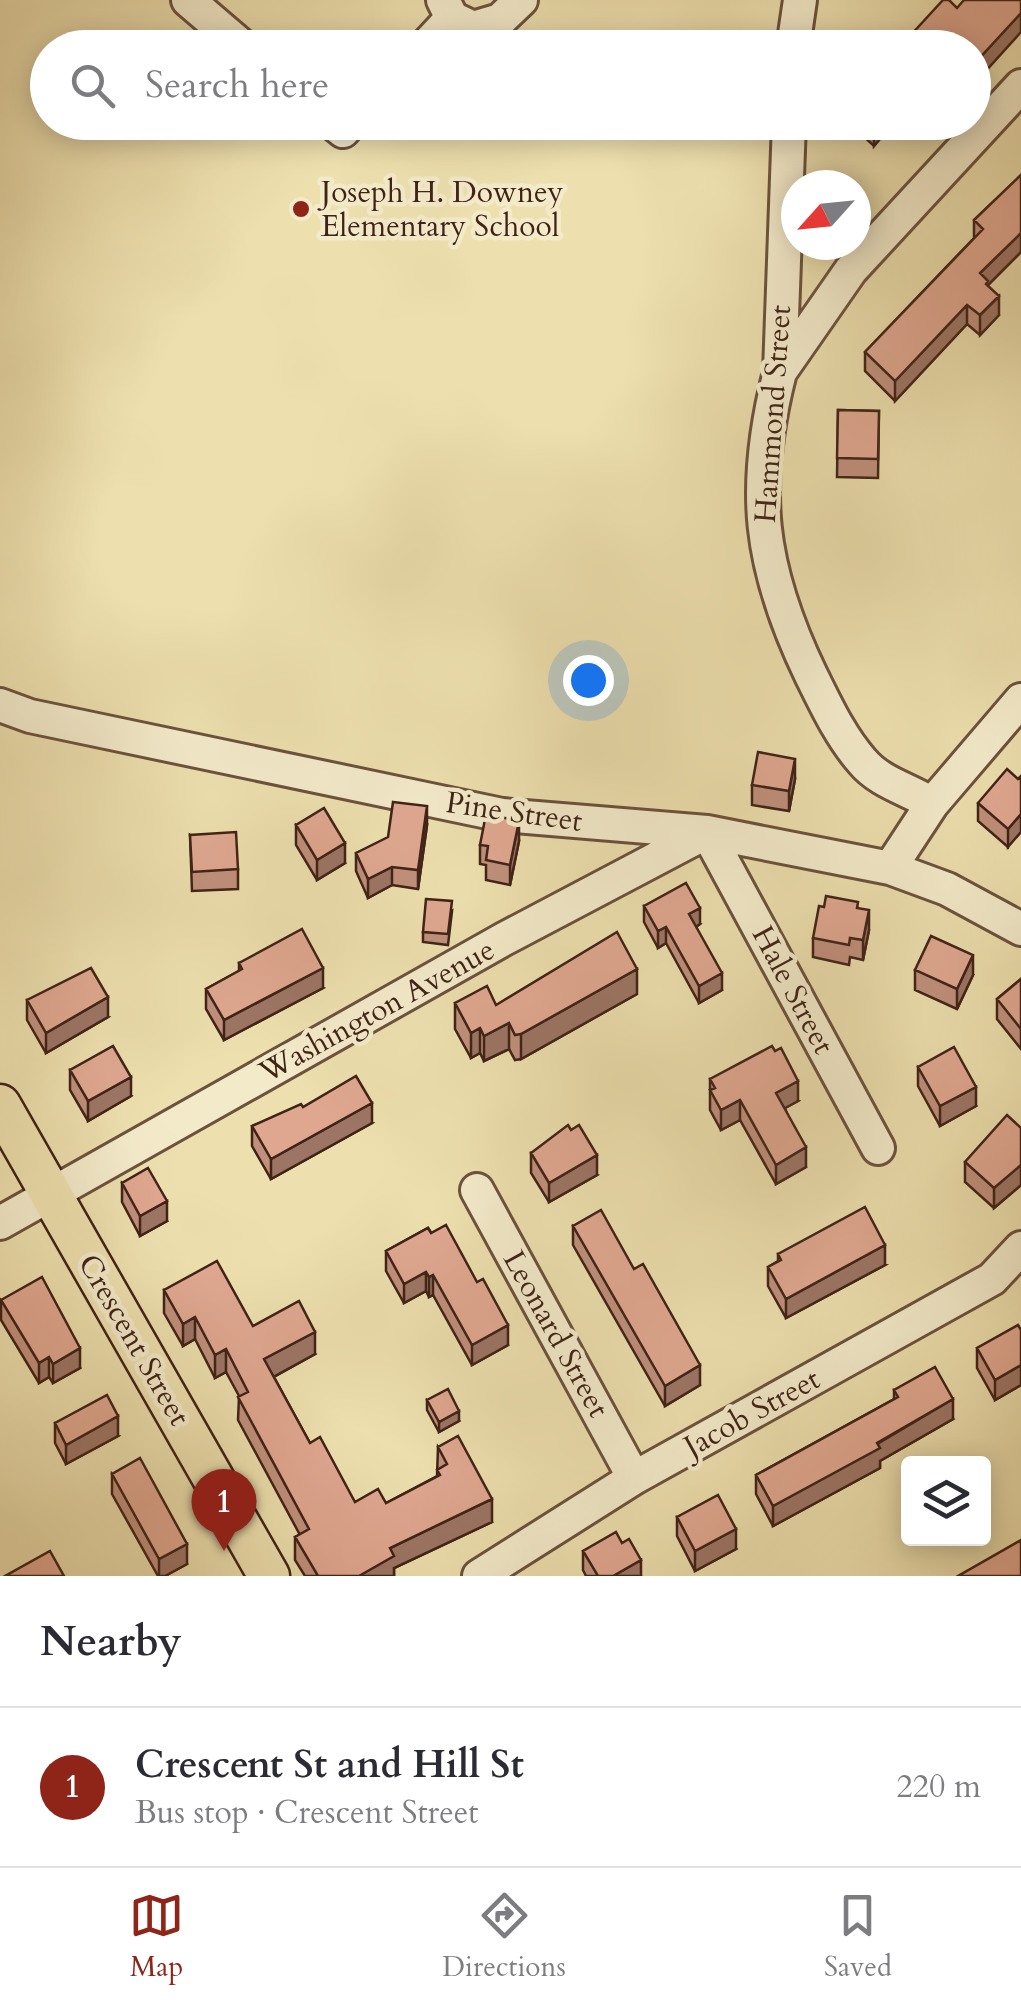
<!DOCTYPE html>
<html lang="en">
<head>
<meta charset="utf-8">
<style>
  :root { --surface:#fff; --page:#f7f7f7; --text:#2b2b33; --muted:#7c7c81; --line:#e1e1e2; --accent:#8f2418 }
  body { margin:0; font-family:Cardo,serif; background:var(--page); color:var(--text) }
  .controls { position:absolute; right:30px; bottom:30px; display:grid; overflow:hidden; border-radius:10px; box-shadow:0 5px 25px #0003 }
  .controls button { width:90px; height:90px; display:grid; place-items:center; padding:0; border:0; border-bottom:2px solid var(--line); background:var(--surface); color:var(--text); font:50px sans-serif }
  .compass { position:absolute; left:781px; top:170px; width:90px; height:90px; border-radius:50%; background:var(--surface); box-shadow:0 5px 25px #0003; rotate:243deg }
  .you { position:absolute; left:588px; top:680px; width:35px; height:35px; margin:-25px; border:8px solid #fff; border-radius:50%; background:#1a73e8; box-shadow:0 0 0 15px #1a73e833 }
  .badge { display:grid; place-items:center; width:65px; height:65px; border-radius:50%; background:var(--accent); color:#fff; font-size:32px; font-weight:700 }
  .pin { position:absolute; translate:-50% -82px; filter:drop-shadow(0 2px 5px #0008) }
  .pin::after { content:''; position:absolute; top:52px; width:35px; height:30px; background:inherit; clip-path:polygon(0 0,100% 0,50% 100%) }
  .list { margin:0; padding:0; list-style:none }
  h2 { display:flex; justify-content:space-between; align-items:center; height:130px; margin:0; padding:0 40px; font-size:42px }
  h2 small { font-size:32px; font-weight:400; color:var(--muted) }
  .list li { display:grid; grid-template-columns:65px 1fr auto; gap:30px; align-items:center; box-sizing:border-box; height:160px; padding:0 40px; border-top:2px solid var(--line) }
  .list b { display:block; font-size:38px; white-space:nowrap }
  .list p { margin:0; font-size:32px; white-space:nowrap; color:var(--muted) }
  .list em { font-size:32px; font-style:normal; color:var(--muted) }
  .icon { flex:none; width:55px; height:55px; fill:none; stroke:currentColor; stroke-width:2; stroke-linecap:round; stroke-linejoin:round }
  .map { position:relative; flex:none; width:1021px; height:1576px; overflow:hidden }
  .search { position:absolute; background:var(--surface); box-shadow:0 5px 25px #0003; left:30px; right:30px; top:30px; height:110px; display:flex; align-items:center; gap:25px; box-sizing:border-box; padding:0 35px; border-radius:55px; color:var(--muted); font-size:38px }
  .sheet { height:290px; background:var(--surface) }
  nav { display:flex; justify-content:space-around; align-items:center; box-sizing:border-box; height:140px; border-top:2px solid var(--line); background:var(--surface); font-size:28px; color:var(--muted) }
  nav a { display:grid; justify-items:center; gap:5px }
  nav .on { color:var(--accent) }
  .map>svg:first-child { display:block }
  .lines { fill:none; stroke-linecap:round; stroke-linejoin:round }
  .minor-casing { stroke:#6b523d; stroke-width:38 }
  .major-casing { stroke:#402317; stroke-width:45 }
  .minor { stroke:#f3eaca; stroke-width:32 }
  .major { stroke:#eddfae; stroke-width:40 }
  .wall { fill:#c0907c; stroke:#402317; stroke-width:2.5 }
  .shaded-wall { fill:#9c7565; stroke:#402317; stroke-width:2.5 }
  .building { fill:#dfa790; stroke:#402317; stroke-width:2.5 }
  .poi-dot { fill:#8f2418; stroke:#f3eaca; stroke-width:4 }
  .labels { text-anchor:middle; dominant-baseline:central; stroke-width:9; stroke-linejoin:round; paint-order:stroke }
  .poi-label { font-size:30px; fill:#402317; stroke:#f3eaca; text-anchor:start }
  .street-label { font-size:30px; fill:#402317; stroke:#f3eaca }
</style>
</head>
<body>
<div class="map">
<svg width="1021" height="1576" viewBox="0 0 1021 1576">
  <rect width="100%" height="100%" fill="#eddfae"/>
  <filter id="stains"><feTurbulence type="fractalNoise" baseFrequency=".002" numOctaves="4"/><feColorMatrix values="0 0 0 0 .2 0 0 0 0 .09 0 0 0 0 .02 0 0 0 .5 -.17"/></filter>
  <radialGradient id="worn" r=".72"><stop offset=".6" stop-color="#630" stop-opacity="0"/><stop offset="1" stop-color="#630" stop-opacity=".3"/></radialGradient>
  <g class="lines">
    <g class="minor-casing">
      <path id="minor" d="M188,0L244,48
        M443,0L452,18L473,28L500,20L521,0
        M424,48L452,18
        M793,48L800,0
        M332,122L343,131L351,122
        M789,122L780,372C750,489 759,567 811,675C826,705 840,736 862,761C880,783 909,789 932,804
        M780,372L851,270L1021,86
        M0,705L30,716L502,815L707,832L890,868L947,889L1021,929
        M890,868L932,804L1021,700
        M477,1190L634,1478
        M0,1223L504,939L707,832L878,1148
        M479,1576L634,1478L992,1279L1021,1248"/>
    </g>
    <g class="major-casing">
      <path id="major" d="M0,1105L269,1576"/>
    </g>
    <use href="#minor" class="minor"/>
    <use href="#major" class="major"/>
  </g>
  <path class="wall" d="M848,122H894L874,146Z
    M1021,175V252L988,285L999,315L980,335L967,324L895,401L865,371V352L974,238V220Z
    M838,410L879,411L878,478L837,477Z
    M795,779L789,811L752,805V785Z
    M1018,779L1008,847L978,821V803Z
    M296,825L345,863L317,880L296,845Z
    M427,825L418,889L392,885L368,898L356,871V853Z
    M190,835L238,869V889L192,891Z
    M519,841L510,885L486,880V865L480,864V845Z
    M644,906L700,924L696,927L722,990L699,1003L666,943L658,948L644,922Z
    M858,908L869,930L863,960L850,957L849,965L813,957V938Z
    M452,911L448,945L423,942V932Z
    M239,963L323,988L224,1040L206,1009V989L239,971Z
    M915,970L973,975L957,1009L915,990Z
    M1021,979V1049L997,1019V999Z
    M637,994L521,1059L515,1060L509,1049L484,1061L480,1053L471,1058L455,1029V1003L496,1005Z
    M27,1000L108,1017L46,1053L27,1020Z
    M918,1067L976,1106L940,1126L918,1086Z
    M70,1070L131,1096L88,1121L70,1090Z
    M710,1079L798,1101L785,1108L806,1167L776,1184L740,1120L721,1130L710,1110Z
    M303,1107L372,1123L271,1179L252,1146V1126Z
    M1021,1128V1185L994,1208L965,1182V1162Z
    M531,1153L597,1175L549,1202L531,1173Z
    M122,1183L167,1221L140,1236L122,1202Z
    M573,1226L634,1269L700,1385L665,1406L573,1245Z
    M428,1228L508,1345L472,1365L433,1295L429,1297L426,1291L404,1303L386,1271V1251Z
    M778,1254L885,1265L786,1318L768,1286V1267L778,1261Z
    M164,1290L253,1326L315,1354L274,1377L310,1443L355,1502L386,1503L437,1476L438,1447L492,1522L394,1568V1576H305L295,1560V1537L300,1535L238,1420L239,1396L226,1372L215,1378L195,1339L183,1346L164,1313Z
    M1,1300L80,1368L53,1383L49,1377L39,1383L1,1320Z
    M1021,1330V1385L995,1400L977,1368V1348Z
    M894,1390L953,1419L880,1461V1468L773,1526L756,1494V1475L894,1399Z
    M427,1400L459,1421L439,1432L427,1410Z
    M55,1423L118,1436L66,1464L55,1443Z
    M112,1474L187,1564L165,1576H158L112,1494Z
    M677,1517L736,1549L695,1571L677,1536Z
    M622,1543L641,1576H586L583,1570V1551Z"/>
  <path class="shaded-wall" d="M1021,13V32L974,84V64Z
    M877,122H894L874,146V127Z
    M1021,233V252L988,285V301L980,273Z
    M999,296V315L980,335V315Z
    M967,305V324L895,401V381Z
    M795,759V779L789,811V791Z
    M427,806V825L418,889V870Z
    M1021,814V832L1008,847V829Z
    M519,821V841L510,885V865Z
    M345,843V863L317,880V860Z
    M392,867V885L368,898V879Z
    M700,908V924L689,931V914Z
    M869,910V930L863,960V940Z
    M666,927V943L658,948V931Z
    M973,955V975L957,1009V989Z
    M323,968V988L224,1040V1020Z
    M637,969V994L521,1059V1034Z
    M722,973V990L699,1003V986Z
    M108,997V1017L46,1053V1033Z
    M509,1023V1049L484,1061V1036Z
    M480,1028V1053L471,1058V1033Z
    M131,1077V1096L88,1121V1101Z
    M798,1081V1101L776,1113V1093Z
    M976,1087V1106L940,1126V1106Z
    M740,1100V1120L721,1130V1110Z
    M372,1103V1123L271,1179V1159Z
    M806,1147V1167L776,1184V1165Z
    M597,1155V1175L549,1202V1183Z
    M1021,1155V1185L994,1208V1188Z
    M167,1201V1221L140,1236V1216Z
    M885,1245V1265L786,1318V1299Z
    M426,1272V1291L404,1303V1284Z
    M433,1275V1295L429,1297V1277Z
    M195,1317V1339L183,1346V1324Z
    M508,1325V1345L472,1365V1345Z
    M315,1332V1354L264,1382V1359Z
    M80,1348V1368L53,1383V1364Z
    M226,1349V1372L215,1378V1355Z
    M49,1357V1377L39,1383V1363Z
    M700,1365V1385L665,1406V1386Z
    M1021,1365V1385L995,1400V1380Z
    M953,1399V1419L880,1461V1468L773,1526V1506Z
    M459,1411V1421L439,1432V1422Z
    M118,1416V1436L66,1464V1445Z
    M492,1499V1522L394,1568V1576H359L390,1548Z
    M736,1529V1549L695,1571V1551Z
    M187,1544V1564L165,1576H159V1559Z
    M641,1560V1576H613Z"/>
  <path class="building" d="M943,0H949L957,8L964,0H1021V13L974,64V48H949L944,43L940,48H899Z
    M1021,175V233L980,273L988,281L986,284L999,296L980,315L967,305L895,381L865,352L983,229L974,220Z
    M838,410L879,411L878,459L837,458Z
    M758,752L795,759L789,791L752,785Z
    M1007,769L1018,779L1021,776V814L1008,829L978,803Z
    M393,802L427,806L418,870L392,867L368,879L356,853L388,837Z
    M324,808L345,843L317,860L296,825Z
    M486,814L519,821L510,865L486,860L488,846L480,845Z
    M236,832L238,869L192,872L190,835Z
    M686,883L700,908L689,914L722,973L699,986L666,927L658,931L644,906Z
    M826,896L858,902L857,908L869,910L863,940L850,938L849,945L813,938L819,906L824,907Z
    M426,899L452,901L448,934L423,932Z
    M302,929L323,968L224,1020L206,989L242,969L239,963Z
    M617,932L637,969L521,1034L515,1035L509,1023L484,1036L480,1028L471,1033L455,1003L487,986L496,1005Z
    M931,936L973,955L957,989L915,970Z
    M91,968L108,997L46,1033L27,1000Z
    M1021,979V1029L997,999Z
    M113,1046L131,1077L88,1101L70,1070Z
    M772,1046L775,1051L781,1048L798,1081L776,1093L806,1147L776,1165L740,1100L721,1110L710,1090L715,1088L710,1079Z
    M954,1047L976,1087L940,1106L918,1067Z
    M356,1076L372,1103L271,1159L252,1126L301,1104L303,1107Z
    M1007,1115L1021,1128V1165L994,1188L965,1162Z
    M568,1125L571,1130L579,1125L597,1155L549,1183L531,1153Z
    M148,1168L167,1201L140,1216L122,1183Z
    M865,1207L885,1245L786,1299L768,1267L781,1260L778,1254Z
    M601,1210L634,1269L643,1264L700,1365L665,1386L573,1226Z
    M446,1225L477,1282L483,1279L508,1325L472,1345L433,1275L429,1277L426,1272L404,1284L386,1251L428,1228L431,1233Z
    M217,1261L253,1326L299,1301L315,1332L264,1359L310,1443L320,1437L355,1502L378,1489L386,1503L440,1475L437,1470L447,1464L438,1447L458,1436L492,1499L390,1548L394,1556L359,1576H318L295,1537L309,1529L238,1397L248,1392L226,1349L215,1355L195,1317L183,1324L164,1290Z
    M42,1277L80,1348L53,1364L49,1357L39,1363L1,1300Z
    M1018,1325L1021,1330V1365L995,1380L977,1348Z
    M935,1367L953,1399L877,1443L880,1448L773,1506L756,1475L898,1397L894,1390Z
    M448,1389L459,1411L439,1422L427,1400Z
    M107,1395L118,1416L66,1445L55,1423Z
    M140,1458L187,1544L159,1559L112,1474Z
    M718,1495L736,1529L695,1551L677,1517Z
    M616,1532L622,1543L629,1539L641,1560L613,1576H598L583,1551Z
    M1021,1540V1576H958Z
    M50,1551L64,1576H5Z"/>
  <circle class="poi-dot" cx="301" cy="209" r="10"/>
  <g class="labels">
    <g class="poi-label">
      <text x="321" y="192">Joseph H. Downey<tspan x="321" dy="34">Elementary School</tspan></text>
    </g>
    <g class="street-label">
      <text transform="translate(773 414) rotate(-86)">Hammond Street</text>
      <text transform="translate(514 812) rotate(8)">Pine Street</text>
      <text transform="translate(793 990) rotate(62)">Hale Street</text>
      <text transform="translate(377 1011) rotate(-29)">Washington Avenue</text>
      <text transform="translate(556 1334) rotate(61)">Leonard Street</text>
      <text transform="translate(134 1340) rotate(60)">Crescent Street</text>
      <text transform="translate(752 1413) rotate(-29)">Jacob Street</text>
    </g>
  </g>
  <rect width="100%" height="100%" filter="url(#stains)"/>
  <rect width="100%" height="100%" fill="url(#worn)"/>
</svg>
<div class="controls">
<button><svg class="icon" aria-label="layers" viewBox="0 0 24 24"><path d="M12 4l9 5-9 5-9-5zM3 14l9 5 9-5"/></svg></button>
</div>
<svg class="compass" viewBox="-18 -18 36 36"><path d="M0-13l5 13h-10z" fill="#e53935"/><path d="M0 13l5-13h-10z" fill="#7c7c81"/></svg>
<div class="you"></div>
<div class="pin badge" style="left:224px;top:1551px">1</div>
<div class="search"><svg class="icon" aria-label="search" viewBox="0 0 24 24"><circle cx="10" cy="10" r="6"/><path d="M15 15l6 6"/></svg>Search here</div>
</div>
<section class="sheet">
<h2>Nearby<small></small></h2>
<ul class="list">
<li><span class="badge">1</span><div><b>Crescent St and Hill St</b><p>Bus stop · Crescent Street</p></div><em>220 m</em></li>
</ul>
</section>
<nav>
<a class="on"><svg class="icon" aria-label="map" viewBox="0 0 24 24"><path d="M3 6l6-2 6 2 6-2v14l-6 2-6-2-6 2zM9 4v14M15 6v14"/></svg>Map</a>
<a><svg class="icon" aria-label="directions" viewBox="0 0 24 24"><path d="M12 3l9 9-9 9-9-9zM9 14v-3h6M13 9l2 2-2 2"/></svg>Directions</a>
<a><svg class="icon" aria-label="saved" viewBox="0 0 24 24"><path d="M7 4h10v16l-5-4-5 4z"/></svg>Saved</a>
</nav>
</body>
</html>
